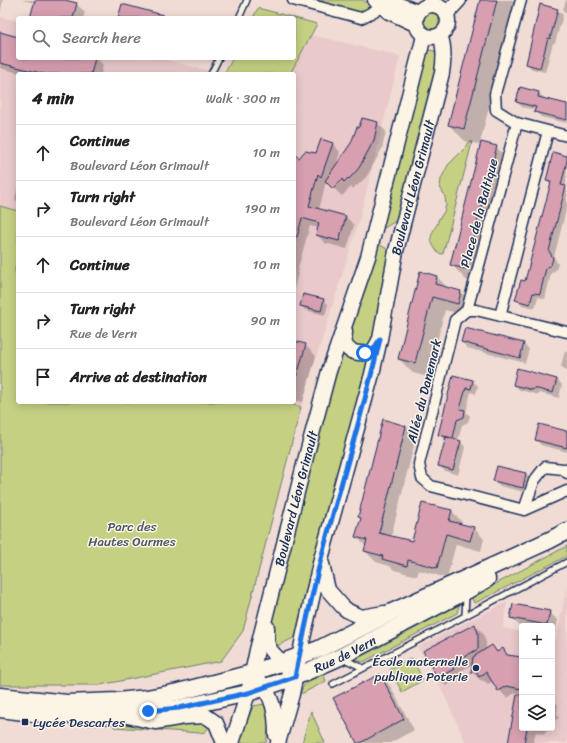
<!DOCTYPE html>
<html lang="en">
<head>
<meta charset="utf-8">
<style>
  :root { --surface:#fff; --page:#f6f6f6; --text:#222; --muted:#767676; --line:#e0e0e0 }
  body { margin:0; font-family:Sriracha,sans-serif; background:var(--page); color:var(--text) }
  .controls { position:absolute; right:12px; bottom:12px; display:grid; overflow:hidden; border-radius:4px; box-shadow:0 2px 10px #0003 }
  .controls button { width:36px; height:36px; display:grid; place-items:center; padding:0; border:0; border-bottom:1px solid var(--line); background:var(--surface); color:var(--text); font:20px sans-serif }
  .stop { position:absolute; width:12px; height:12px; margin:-9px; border:3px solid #1a73e8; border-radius:50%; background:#fff }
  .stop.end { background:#1a73e8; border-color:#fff; box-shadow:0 1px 4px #0008 }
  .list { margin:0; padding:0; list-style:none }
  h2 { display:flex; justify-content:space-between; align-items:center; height:52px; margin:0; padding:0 16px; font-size:17px }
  h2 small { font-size:13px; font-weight:400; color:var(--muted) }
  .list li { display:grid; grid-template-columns:26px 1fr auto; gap:12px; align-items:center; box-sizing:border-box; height:56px; padding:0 16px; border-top:1px solid var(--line) }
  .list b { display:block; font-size:15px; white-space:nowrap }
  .list p { margin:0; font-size:13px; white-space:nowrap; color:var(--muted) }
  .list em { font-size:13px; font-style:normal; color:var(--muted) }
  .icon { flex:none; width:22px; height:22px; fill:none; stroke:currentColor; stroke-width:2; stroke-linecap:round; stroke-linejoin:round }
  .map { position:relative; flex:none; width:567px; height:743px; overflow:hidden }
  .search { position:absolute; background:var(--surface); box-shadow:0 2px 10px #0003; left:16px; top:16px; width:280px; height:44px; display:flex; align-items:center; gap:10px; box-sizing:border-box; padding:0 14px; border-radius:4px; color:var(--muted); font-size:15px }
  .panel { position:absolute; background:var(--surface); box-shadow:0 2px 10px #0003; left:16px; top:72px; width:280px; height:332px; border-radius:4px }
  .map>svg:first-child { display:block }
  .built { fill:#e9c9ca }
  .green { fill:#c5d083; stroke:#708070 }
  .shadow { fill:#0003 }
  .building { fill:#d79fb0; stroke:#1b2f5e }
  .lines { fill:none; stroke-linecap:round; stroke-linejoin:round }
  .lane-casing { stroke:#1b2f5e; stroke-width:8 }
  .street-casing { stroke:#1b2f5e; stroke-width:13 }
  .secondary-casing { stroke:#1b2f5e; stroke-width:17 }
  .primary-casing { stroke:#1b2f5e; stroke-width:19 }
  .lane { stroke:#fcf5e5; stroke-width:5 }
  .street { stroke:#fcf5e5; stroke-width:10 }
  .secondary { stroke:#fcf5e5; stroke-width:14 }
  .primary { stroke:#fcf5e5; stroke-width:16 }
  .route { stroke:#1a73e8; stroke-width:5 }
  .poi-dot { fill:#1b2f5e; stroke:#fcf5e5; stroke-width:1.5 }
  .labels { text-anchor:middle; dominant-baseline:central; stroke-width:3; stroke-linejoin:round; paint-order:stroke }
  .street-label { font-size:13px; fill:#1b2f5e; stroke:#fcf5e5 }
  .park-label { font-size:13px; fill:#465767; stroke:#fcf5e5 }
  .poi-label { font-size:13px; fill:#1b2f5e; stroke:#fcf5e5; text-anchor:end }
</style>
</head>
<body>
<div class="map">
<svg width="567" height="743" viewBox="0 0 567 743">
  <rect width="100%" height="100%" fill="#f1dbd5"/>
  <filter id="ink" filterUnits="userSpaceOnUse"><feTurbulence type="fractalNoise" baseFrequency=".025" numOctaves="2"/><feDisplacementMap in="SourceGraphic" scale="8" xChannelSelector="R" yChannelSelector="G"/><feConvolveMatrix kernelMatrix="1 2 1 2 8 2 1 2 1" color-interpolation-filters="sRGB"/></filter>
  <g filter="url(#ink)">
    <path class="built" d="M0,17L18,21V58H159L209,71L208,74H18V211L0,206Z
      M312,35L400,56L360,217L301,407L284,402H294V74H290Z
      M567,585V743H466L441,688L418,647L507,602L503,628L522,632V728H552V640H556Z"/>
    <path class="green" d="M311,0H363L375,9L363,13Z
      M258,8L317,24L290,74H224L233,58H294V18H253Z
      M423 21a8 8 0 1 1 16 0a8 8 0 1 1-16 0Z
      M429,50L439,52L441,61L399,219L379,231L426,52Z
      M468,142H472L468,158L443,254L438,253C429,241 429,236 438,223V220L444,212L446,205L445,197L440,187L441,179L448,165L465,148Z
      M0,206L18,211V402H284L301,407L243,631L221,661L100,685H0Z
      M377,243L392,252L372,344L364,349L354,348L347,341Z
      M342,345L370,357L300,635L275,647L273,641L270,615Z
      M567,546V556L477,602L474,603L472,599L473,596Z
      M460,602L457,613L363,662L352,659Z
      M412,658L423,680L402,692L390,669Z
      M323,673L326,681L303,693H300C304,682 313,678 323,673Z
      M265,704L269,714V724L266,743H239L253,706Z
      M311,711L325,743H302Z
      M201,720L211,725L205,732L200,733L114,727V724L149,725Z"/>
    <path class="shadow" d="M0,0H3L0,14Z
      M22,0H60L76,4L85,12L83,18H31L35,3Z
      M481,0H516L480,143L496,147L512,163L481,284L466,280L451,264L481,145L465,141L449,125Z
      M566,0H567V14L563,10Z
      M557,10L563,15L555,43H553L545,72L532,69L527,64Z
      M0,35L18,38V58H96L103,65L101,74H23L0,68Z
      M202,58H220L219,62Z
      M520,88L539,93L544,98V99L567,105V123L541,117L535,111L536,110L522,107L517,102Z
      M377,123L386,131L382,149L367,176L357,186L356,185L353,189L351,187L342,196L326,181L319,210L346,217L354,225L347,249L325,243L317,235L319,228L310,226L298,268L299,269L294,289V155L299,160L316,155L332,143L340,152L335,168Z
      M567,157L566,188L567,189V206L554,257L558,264L556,270L551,273L545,299L538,297L535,308L522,305L516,300L526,282L551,185L547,181Z
      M18,186V202L15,199Z
      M18,253V278L15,274L14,269Z
      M436,276L449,289L461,292L475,306L472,317L445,310L428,377L413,373L399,359Z
      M323,300L328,304L325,315L305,310L301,305Z
      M462,342L523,344L529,349L525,363L467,348Z
      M294,343L305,345L316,356L303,402L294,400Z
      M565,351L567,352V372L561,366Z
      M453,376L473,381L478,386L476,394L471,392L466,412L470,416L468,422L462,425L458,441H460L465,447L458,475L445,471L439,466L446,440H444L439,434Z
      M557,379L562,385L559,398L539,393L538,395L520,390L514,385Z
      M406,426L416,437L391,537L413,543L423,504L452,511L462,522V525L474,528L484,539L481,551L456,544L447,578L419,570L417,576L394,570L390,566L376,562L365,551L366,547L357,537L361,519L359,516Z
      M567,432V452L541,445L536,440Z
      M498,467L526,474L531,479L528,493L500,486L494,480Z
      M549,612L558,620L555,633L552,632V626L522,627L520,626L511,618Z
      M475,625L483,633L486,643V650L492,646L498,652L503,649L509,656L520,658L522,657V728H552V698L558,705L557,714L559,718L555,720L553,730H549L543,734L536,732L533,743H509L518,694L515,693L507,698L499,690L493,681L488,684L484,681L480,680L472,672L473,664L459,672L461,678L446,686L438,678L424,652Z
      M380,675L390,686L414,730L390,743H358Z"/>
    <path class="building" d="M35,0H65L77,3L73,18H30Z
      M480,0H497L464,129L448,125Z
      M122,4L163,15L162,18H118Z
      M540,4L558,9L550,39L548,38L540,68L526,64Z
      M0,32L18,37V58H95L91,74H45L0,63Z
      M520,87L539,92L538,97L567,104V120L534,112L536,107L516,102Z
      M362,118L378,122L374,140L359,168L349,179L348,178L344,182L342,179L333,189L325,181L351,143L357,127H359Z
      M321,139L333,143L321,177L318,174L309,206L346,216L339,241L316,235L319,223L302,218L297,237L294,236V154L299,158L305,151L316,153Z
      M481,142L497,146L465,269L450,265Z
      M553,152L567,156V161L561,185L566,186L549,251L553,258L551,265L546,268L540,294L533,293L530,304L515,300L521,280L525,281L551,182L546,181Z
      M420,271L437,276L435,284L461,291L458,304L432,297L415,363L398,359Z
      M303,294L324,299L321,311L300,306Z
      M465,328L524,343L520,358L461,342Z
      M294,341L306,344L297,376H294Z
      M517,368L557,379L553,393L534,388L533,390L513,385Z
      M453,375L473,380L471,389L466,388L460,409L465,410L464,417L457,420L453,438L438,435Z
      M383,419L406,426L379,533L412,541L422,503L452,510L449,521L474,527L470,541L446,534L437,568L408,560L407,566L382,559L383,556L364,551L367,540L355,537L361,518L358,517Z
      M539,424L567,431V448L535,440Z
      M446,437L461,441L453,470L438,466Z
      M497,466L526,473L523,488L493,481Z
      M513,604L550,611L547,625L510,618Z
      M475,624L478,633V649L451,664L454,669L437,678L423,651Z
      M492,645L497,652L503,648L507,655L522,657V689L506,686L498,691L486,672L479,677L477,673L471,672L473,657Z
      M380,674L404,719L360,743H357L333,698Z
      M517,695H522V728H527L524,743H508Z"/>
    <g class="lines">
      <g class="lane-casing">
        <path id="lane" d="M239,18L247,0
          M211,74L219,58
          M465,616L466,595
          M344,659L363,668
          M333,684L465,616L567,562"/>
      </g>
      <g class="street-casing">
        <path id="street" d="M293,0L361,18L382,7
          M521,0L495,94L496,110L517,123L567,136
          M467,310L517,123
          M500,316L548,131
          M567,332L476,310H467L455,320L419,464L422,478L431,486L524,510L567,491
          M524,510L534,481L545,467L563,469L567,473"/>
      </g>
      <g class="secondary-casing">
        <g id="secondary">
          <path d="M375,0L389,12L415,24"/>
          <path d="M386,0L418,12"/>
          <circle cx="432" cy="21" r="16"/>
          <path d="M446,14L459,0"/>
          <path d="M345,331C345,334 344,340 345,343C347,354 364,355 372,351C375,349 377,344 379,341"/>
          <path d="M322,564L328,590L343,607L348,611L361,617L384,613"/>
          <path d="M267,627V643L271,651L288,669"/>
          <path d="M258,679C273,696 276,713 276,735"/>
          <path d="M127,716L155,722L184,717L206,716L216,723L224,743"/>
          <path id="s1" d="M232,743L248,693L257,650L307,453L329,371L368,257L424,36"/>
          <path id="s2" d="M278,743L292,694L303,638L321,559L372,374L380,339L396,251L442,73C444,60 445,47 440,35"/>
        </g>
      </g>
      <g class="primary-casing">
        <g id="primary">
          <path d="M0,696L67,703L117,701L147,698L178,692L229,679L252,673L319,649L392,612L550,540L567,531"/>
          <path id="s3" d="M0,709L33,713L66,715L96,716L118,715L179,708L248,693L295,677L340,657L466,591L487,579"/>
        </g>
      </g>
      <use href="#lane" class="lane"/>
      <use href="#street" class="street"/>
      <use href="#secondary" class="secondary"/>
      <use href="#primary" class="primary"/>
    </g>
  </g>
  <g class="lines" filter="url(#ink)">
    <path class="route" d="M148,711L179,708L248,693L295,677C303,637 311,598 321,559C340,485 363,413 380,339L373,350L365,353"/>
  </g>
  <g class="poi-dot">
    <circle cx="476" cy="668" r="4"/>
    <rect x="21" y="718" width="8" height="8" rx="2"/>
  </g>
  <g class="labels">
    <g class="street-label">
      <text stroke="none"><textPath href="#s2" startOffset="572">Boulevard Léon Grimault</textPath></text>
      <text transform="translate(479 213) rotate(-75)">Place de la Baltique</text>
      <text transform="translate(424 391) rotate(-76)">Allée du Danemark</text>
      <text stroke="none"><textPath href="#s1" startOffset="253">Boulevard Léon Grimault</textPath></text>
      <text stroke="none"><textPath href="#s3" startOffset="355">Rue de Vern</textPath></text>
    </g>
    <g class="park-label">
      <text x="132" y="526">Parc des<tspan x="132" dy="15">Hautes Ourmes</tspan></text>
    </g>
    <g class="poi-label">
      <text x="468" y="661">École maternelle<tspan x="468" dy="15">publique Poterie</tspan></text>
      <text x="33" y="722" text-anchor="start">Lycée Descartes</text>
    </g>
  </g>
</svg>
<div class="controls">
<button>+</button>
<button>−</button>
<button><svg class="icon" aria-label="layers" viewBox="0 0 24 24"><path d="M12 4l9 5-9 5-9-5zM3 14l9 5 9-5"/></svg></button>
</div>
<div class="stop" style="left:365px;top:353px"></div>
<div class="stop end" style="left:148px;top:711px"></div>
<div class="search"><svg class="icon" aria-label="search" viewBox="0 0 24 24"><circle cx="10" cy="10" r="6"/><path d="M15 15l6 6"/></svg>Search here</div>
<section class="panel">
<h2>4 min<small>Walk · 300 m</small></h2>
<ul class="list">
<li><svg class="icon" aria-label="ahead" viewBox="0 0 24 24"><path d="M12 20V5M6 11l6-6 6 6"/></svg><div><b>Continue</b><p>Boulevard Léon Grimault</p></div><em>10 m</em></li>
<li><svg class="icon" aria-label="right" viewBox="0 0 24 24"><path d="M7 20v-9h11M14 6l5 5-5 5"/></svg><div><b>Turn right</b><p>Boulevard Léon Grimault</p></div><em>190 m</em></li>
<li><svg class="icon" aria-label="ahead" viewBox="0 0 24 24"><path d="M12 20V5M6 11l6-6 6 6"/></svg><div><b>Continue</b></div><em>10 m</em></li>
<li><svg class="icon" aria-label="right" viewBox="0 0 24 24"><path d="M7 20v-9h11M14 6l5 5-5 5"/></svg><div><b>Turn right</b><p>Rue de Vern</p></div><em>90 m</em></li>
<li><svg class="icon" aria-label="arrive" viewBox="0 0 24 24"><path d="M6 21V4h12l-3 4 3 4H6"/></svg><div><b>Arrive at destination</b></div></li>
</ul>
</section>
</div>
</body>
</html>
